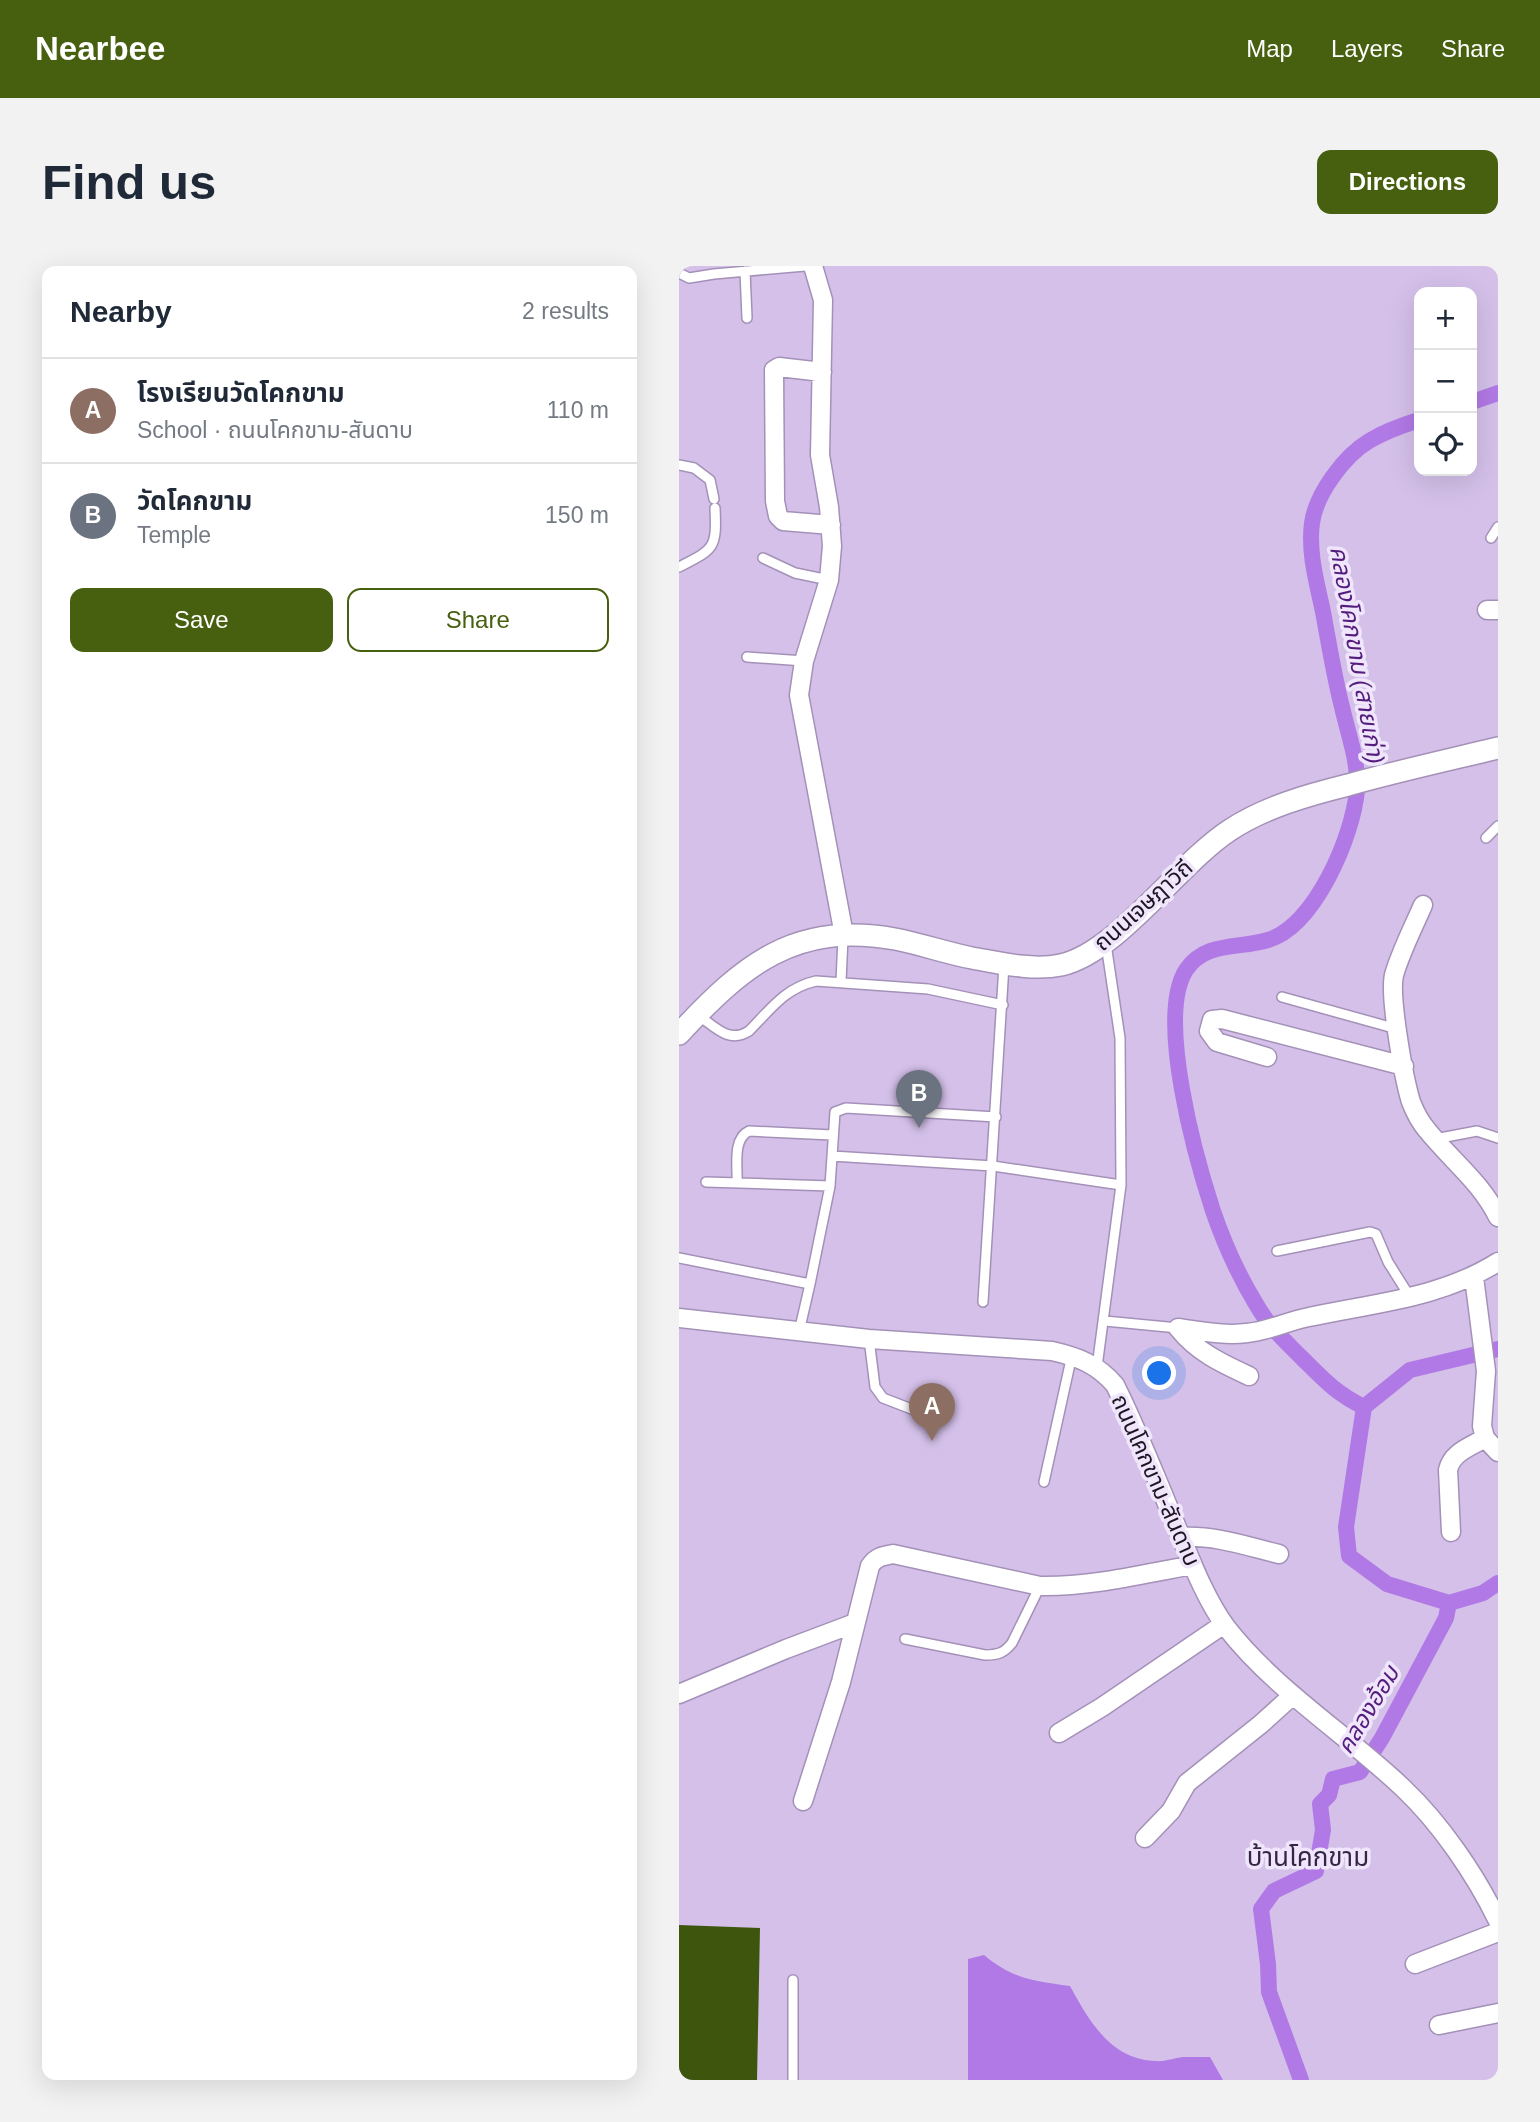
<!DOCTYPE html>
<meta charset="utf-8">
<style>
:root{--surface:#fff;--page:#f2f2f3;--text:#1f2937;--muted:#747a83;--line:#e0e1e3;--accent:#47600f}
body{margin:0;font-family:Helvetica,"Noto Sans Thai",sans-serif;background:var(--page);color:var(--text)}
.controls{position:absolute;right:21px;top:21px;display:grid;overflow:hidden;border-radius:14px;box-shadow:0 7px 28px #0002}
.controls button{width:63px;height:63px;display:grid;place-items:center;padding:0;border:0;border-bottom:2px solid var(--line);background:var(--surface);color:var(--text);font:35px sans-serif}
.you{position:absolute;left:481px;top:1108px;width:24px;height:24px;margin:-18px;border:5px solid #fff;border-radius:50%;background:#1a73e8;box-shadow:0 0 0 10px #1a73e833}
.badge{display:grid;place-items:center;width:46px;height:46px;border-radius:50%;background:var(--accent);color:#fff;font-size:23px;font-weight:700}
.pin{position:absolute;translate:-50% -58px;filter:drop-shadow(0 2px 4px #0008)}
.pin::after{content:'';position:absolute;top:37px;width:24px;height:21px;background:inherit;clip-path:polygon(0 0,100% 0,50% 100%)}
.list{margin:0;padding:0;list-style:none}
h2{display:flex;justify-content:space-between;align-items:center;height:91px;margin:0;padding:0 28px;font-size:30px}
h2 small{font-size:23px;font-weight:400;color:var(--muted)}
.list li{display:grid;grid-template-columns:46px 1fr auto;gap:21px;align-items:center;box-sizing:border-box;height:105px;padding:0 28px;border-top:2px solid var(--line)}
.list b{display:block;font-size:26px;white-space:nowrap}
.list p{margin:0;font-size:23px;white-space:nowrap;color:var(--muted)}
.list em{font-size:23px;font-style:normal;color:var(--muted)}
.actions{display:flex;gap:14px;padding:21px 28px}
.actions a{flex:1;padding:16px 0;border:2px solid var(--accent);border-radius:14px;text-align:center;font-size:24px;color:var(--accent)}
.actions .main{background:var(--accent);color:#fff}
.icon{flex:none;width:38px;height:38px;fill:none;stroke:currentColor;stroke-width:2;stroke-linecap:round;stroke-linejoin:round}
.map{position:relative;flex:none;width:819px;height:1814px;overflow:hidden;border-radius:14px}
header{display:flex;align-items:center;gap:42px;box-sizing:border-box;height:98px;padding:0 35px;background:var(--accent);color:#fff}
header strong{font-size:33px}
nav{display:flex;gap:38px;margin-inline-start:auto;font-size:24px}
.intro{display:flex;align-items:center;justify-content:space-between;box-sizing:border-box;height:168px;padding:0 42px}
h1{margin:0;font-size:49px}
.button{padding:18px 32px;border-radius:14px;background:var(--accent);color:#fff;font-size:24px;font-weight:700}
main{display:flex;gap:42px;padding:0 42px}
aside{flex:1;background:var(--surface);border-radius:14px;box-shadow:0 7px 28px #0002}
.map>svg:first-child{display:block}
</style>
<header>
<strong>Nearbee</strong>
<nav><a>Map</a><a>Layers</a><a>Share</a></nav>
</header>
<div class="intro"><h1>Find us</h1><a class="button">Directions</a></div>
<main>
<aside>
<h2>Nearby<small>2 results</small></h2>
<ul class="list">
<li><span class="badge" style="background:#8d6e63">A</span><div><b>โรงเรียนวัดโคกขาม</b><p>School · ถนนโคกขาม-สันดาบ</p></div><em>110 m</em></li>
<li><span class="badge" style="background:#6b7280">B</span><div><b>วัดโคกขาม</b><p>Temple</p></div><em>150 m</em></li>
</ul>
<div class="actions"><a class="main">Save</a><a>Share</a></div>
</aside>
<div class="map">
<svg width="819" height="1814" viewBox="0 0 819 1814">
<rect width="100%" height="100%" fill="#d4c0e9"/>
<!-- water -->
<path fill="#b179e5" d="M305,1689C334,1713 354,1715 391,1720C410,1755 432,1794 477,1795C485,1796 495,1792 504,1791C513,1791 522,1791 531,1791L544,1814H289V1693Z"/>
<g fill="none" stroke-linecap="round" stroke-linejoin="round">
<!-- canal -->
<path stroke="#b179e5" stroke-width="16" d="M793,136L819,127
M685,1141C658,1128 645,1114 624,1093C606,1075 590,1061 577,1038C560,1010 545,977 534,945C517,893 477,751 507,704C526,675 560,683 589,674C636,660 674,570 678,524C680,496 669,468 663,441C655,410 650,378 644,346C638,317 629,287 633,257C637,228 665,190 690,175C705,166 724,159 740,154
M685,1141L667,1261L670,1290L708,1318L770,1337L804,1327L819,1317
M685,1141L731,1104L819,1083
M622,1814L590,1726L589,1698L582,1643L595,1625L637,1605L644,1564L641,1538L650,1529L654,1513L681,1506L703,1472L767,1352L770,1337"/>
</g>
<!-- building -->
<path fill="#3e550e" d="M0,1659L81,1662L78,1814H0Z"/>
<g fill="none" stroke-linecap="round" stroke-linejoin="round">
<!-- service casing -->
<g stroke="#a491b8" stroke-width="12">
<path id="service" d="M66,5L68,52
M0,7L10,12L35,8L126,0
M0,199L15,202L31,214L35,233
M812,272L819,261
M84,292L116,307L150,314
M0,301C35,283 38,283 36,242
M68,391L125,395
M807,572L819,560
M162,715L164,672
M603,731L718,763
M19,749C36,761 50,778 70,765C92,743 106,722 137,715L249,723L324,739
M756,873L798,865L819,872
M153,890L314,900L442,919
M27,916L151,920
M58,917C59,901 53,873 70,865L153,869
M598,985L691,966L697,968L709,996L731,1031
M0,992L131,1018L151,920L156,846L167,842L317,851
M304,1036L325,699
M426,1055L499,1062
M120,1066L131,1018
M190,1073L196,1121L204,1132L235,1144
M418,1101L442,919L441,772L427,678
M365,1216L393,1089
M226,1373L306,1389C319,1389 325,1387 333,1377L361,1320
M114,1714V1814"/>
</g>
<!-- minor casing -->
<g stroke="#a491b8" stroke-width="21">
<path id="minor" d="M134,0L144,34L141,189L150,241L153,280L150,314L125,395L120,429L165,669
M143,106L100,101L95,104L96,235L99,250L104,255L152,259
M808,344H819
M744,639C734,662 722,685 715,709C710,731 725,813 732,836C736,846 741,856 748,864C772,894 802,916 819,951
M588,791L538,776L530,765L533,754L543,753L725,800
M795,1011L807,1105L803,1160L806,1172L819,1186
M0,1052L190,1073L373,1085C400,1091 419,1099 436,1119C461,1169 480,1220 502,1271C514,1300 528,1335 547,1361C596,1424 666,1467 724,1522C762,1558 796,1608 819,1655
M499,1062C521,1065 546,1070 568,1067C590,1065 609,1055 630,1051C695,1037 762,1032 819,996
M499,1062C518,1086 542,1097 570,1110
M772,1266L769,1204C773,1186 791,1181 806,1172
M502,1271C536,1269 567,1280 600,1288
M0,1428L107,1383L176,1357
M380,1467L423,1441L545,1358
M124,1535L162,1416L191,1300C197,1291 203,1290 214,1288L361,1320C413,1321 463,1308 514,1299
M466,1572L492,1545L508,1517L582,1458L614,1429
M736,1698L819,1666
M760,1759L819,1747"/>
</g>
<!-- tertiary casing -->
<g stroke="#a491b8" stroke-width="24">
<path id="tertiary" d="M0,768C64,699 116,655 216,673C242,678 267,687 293,692C321,697 354,705 382,699C439,686 499,598 551,564C586,541 629,529 669,519C719,505 769,494 819,482"/>
</g>
<!-- service -->
<use href="#service" stroke="#fff" stroke-width="9"/>
<!-- minor -->
<use href="#minor" stroke="#fff" stroke-width="18"/>
<!-- tertiary -->
<use href="#tertiary" stroke="#fff" stroke-width="21"/>
</g>
<g text-anchor="middle" stroke-width="7" stroke-linejoin="round" paint-order="stroke">
<!-- street labels -->
<g font-size="23" fill="#1d1524" stroke="#efe6fb">
<text transform="translate(464 639) rotate(-42)" y="8">ถนนเจษฎาวิถี</text>
<text transform="translate(477 1214) rotate(66)" y="8">ถนนโคกขาม-สันดาบ</text>
</g>
<!-- water labels -->
<g font-size="24" font-style="italic" fill="#541c7d" stroke="#efe6fb">
<text transform="translate(678 389) rotate(80)" y="8">คลองโคกขาม (สายเก่า)</text>
<text transform="translate(689 1444) rotate(-59)" y="8">คลองอ้อม</text>
</g>
<!-- quarter labels -->
<g font-size="26" fill="#362646" stroke="#efe6fb">
<text x="629" y="1600">บ้านโคกขาม</text>
</g>
</g>
</svg>
<div class="controls">
<button>+</button>
<button>−</button>
<button><svg class="icon" aria-label="locate" viewBox="0 0 24 24"><circle cx="12" cy="12" r="6"/><path d="M12 2v4M12 18v4M2 12h4M18 12h4"/></svg></button>
</div>
<div class="you"></div>
<div class="pin badge" style="left:253px;top:1175px;background:#8d6e63">A</div>
<div class="pin badge" style="left:240px;top:862px;background:#6b7280">B</div>
</div>
</main>
